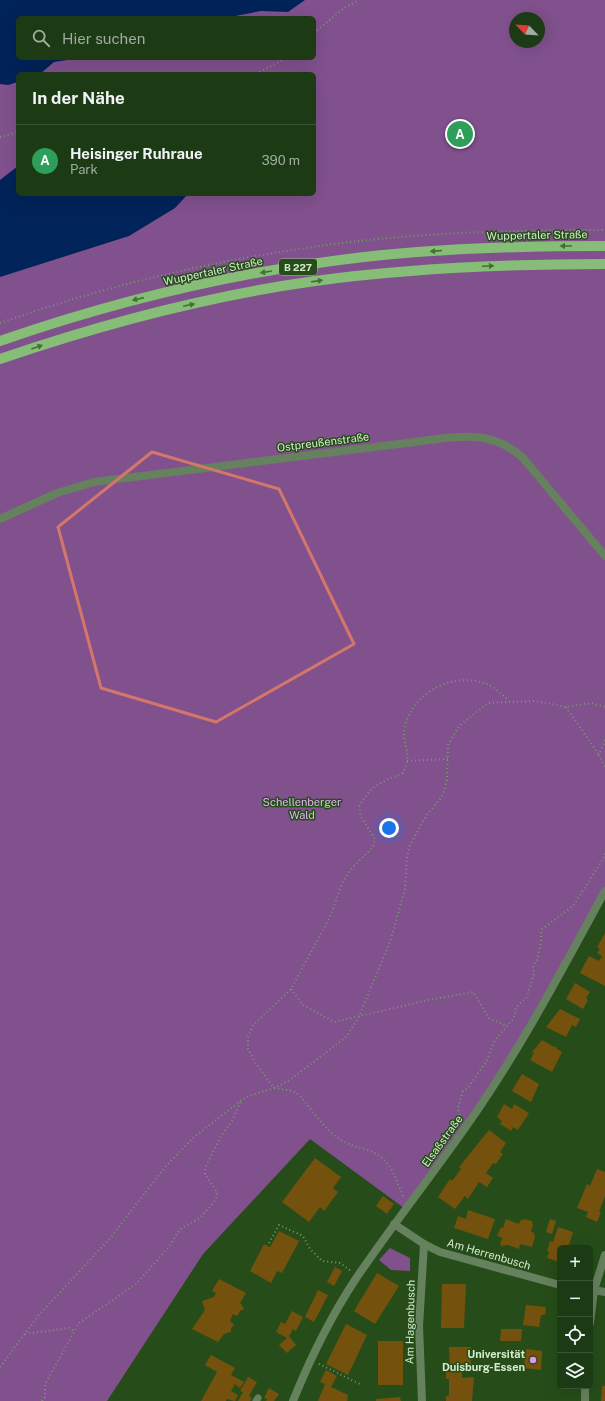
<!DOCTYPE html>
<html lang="de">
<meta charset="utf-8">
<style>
:root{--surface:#1c3a13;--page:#294521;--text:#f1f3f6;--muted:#a0ada0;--line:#3a5433;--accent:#ea580c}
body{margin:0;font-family:"Public Sans",sans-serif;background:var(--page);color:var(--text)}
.controls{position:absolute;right:12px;bottom:12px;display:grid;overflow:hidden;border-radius:6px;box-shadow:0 4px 16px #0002}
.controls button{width:36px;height:36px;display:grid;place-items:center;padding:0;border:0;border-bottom:1px solid var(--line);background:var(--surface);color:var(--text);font:20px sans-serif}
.compass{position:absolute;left:509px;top:12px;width:36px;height:36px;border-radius:50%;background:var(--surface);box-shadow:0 4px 16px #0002;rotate:295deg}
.you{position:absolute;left:389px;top:828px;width:14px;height:14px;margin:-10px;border:3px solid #fff;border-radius:50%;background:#1a73e8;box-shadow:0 0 0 6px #1a73e833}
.badge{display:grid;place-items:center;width:26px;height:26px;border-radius:50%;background:var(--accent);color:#fff;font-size:13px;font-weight:700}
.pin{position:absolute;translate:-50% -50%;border:2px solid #fff;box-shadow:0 1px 4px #0006}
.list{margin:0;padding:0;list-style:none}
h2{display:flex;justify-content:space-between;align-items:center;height:52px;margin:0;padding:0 16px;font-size:17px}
h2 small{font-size:13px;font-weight:400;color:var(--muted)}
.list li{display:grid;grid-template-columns:26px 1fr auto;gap:12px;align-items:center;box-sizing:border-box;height:72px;padding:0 16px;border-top:1px solid var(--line)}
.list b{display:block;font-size:15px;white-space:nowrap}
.list p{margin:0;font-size:13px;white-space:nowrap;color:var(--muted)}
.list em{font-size:13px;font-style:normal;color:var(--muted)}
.icon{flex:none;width:22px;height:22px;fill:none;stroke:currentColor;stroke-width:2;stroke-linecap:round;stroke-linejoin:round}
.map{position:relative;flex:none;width:605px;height:1401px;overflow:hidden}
.search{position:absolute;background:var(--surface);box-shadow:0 4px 16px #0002;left:16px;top:16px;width:300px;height:44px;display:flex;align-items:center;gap:10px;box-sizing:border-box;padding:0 14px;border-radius:6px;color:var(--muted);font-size:15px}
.panel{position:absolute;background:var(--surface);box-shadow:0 4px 16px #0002;left:16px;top:72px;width:300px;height:124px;border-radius:6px}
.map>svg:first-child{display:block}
</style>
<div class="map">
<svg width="605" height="1401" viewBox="0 0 605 1401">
<rect width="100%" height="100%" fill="#264d19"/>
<!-- green -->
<path fill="#81518e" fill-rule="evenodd" d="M0,0H605V887L508,1058L470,1118L404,1208L310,1139L203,1254L107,1401H0ZM18,18H314V58H18ZM515,18H539V42H515ZM18,74H314V194H18Z
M390,1248L410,1258V1271L391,1270L379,1260Z"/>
<!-- water -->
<path fill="#00235a" d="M0,0H305L288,12L261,11L225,18H18V58H81L54,62L40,74H18V82L8,85L0,84Z
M18,166V194H188L175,208L129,236L0,277V180Z"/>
<!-- building -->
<path fill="#74520d" d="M605,933V986L580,973L589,956L599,961L602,956L597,953L600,949L597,947Z
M575,983L590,992L586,998L588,1000L583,1009L566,999Z
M560,1009L580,1019L576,1027L572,1025L566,1037L546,1027Z
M542,1040L554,1047L556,1046L557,1049L562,1052L552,1072L530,1060L534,1053L532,1052Z
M522,1074L539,1084L531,1102L512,1091Z
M504,1104L512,1109L514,1104L529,1113L518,1130L513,1127L511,1131L500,1124L502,1121L497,1117Z
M489,1130L506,1143L500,1152L503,1154L496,1164L493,1163L486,1173L493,1178L487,1187L479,1182L468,1199L465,1196L455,1209L438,1197L450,1179L452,1181L461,1169L459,1167Z
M315,1158L341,1177L333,1188L338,1192L324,1211L320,1207L309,1222L282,1202Z
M597,1169L605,1172V1196L599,1212H601L597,1222L586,1217L588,1212L577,1208L587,1184L590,1186Z
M383,1196L394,1204L387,1214L376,1206Z
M468,1210L495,1219L488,1239L454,1228L458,1216L466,1219Z
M506,1219L519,1224L520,1221L524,1219L532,1221L533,1225L531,1232L534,1233L535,1237L532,1247L520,1244L519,1249L508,1245L501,1246L500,1243L503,1238L497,1236L501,1227L503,1228Z
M550,1219L556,1221L552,1234L546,1232Z
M558,1227L573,1232L568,1248H560V1262L547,1258L549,1252L547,1251L550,1241L553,1242Z
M279,1231L299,1241L282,1273L277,1271L271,1283L250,1271L264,1244L270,1247Z
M335,1267L342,1271L334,1286L327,1282Z
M377,1273L399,1286L375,1324L354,1311Z
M219,1279L246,1293L240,1303L242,1305L244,1310H241L237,1316L233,1314L230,1321L234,1324L231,1329V1332L224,1334L218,1342L192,1329L205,1310L202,1301L214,1297L216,1293L212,1291Z
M442,1284H466L464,1328H441Z
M318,1290L328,1295L314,1322L305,1317Z
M526,1305L546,1307L545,1315H541L539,1327L523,1325Z
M292,1311L303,1317L296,1331L293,1329L289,1336L296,1345L287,1353L279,1345L287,1338L276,1332L281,1322L285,1324Z
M346,1324L367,1335L348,1375L326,1364Z
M501,1329H522L521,1341H500Z
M378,1341H403V1385H378Z
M449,1347H471V1367H462V1378L474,1377L472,1401H446V1396H449V1379H446V1372H450Z
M526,1349L542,1351L541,1370L524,1368Z
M211,1355L235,1368L231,1375L244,1382L240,1388L235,1384L231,1391L238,1395L235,1401L226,1399V1401H201L217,1372L205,1365Z
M326,1370L337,1376L331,1387L348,1395L347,1401H318L325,1384L320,1382Z
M248,1377L257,1382L249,1396L252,1398L250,1401H238L243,1392L240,1391Z
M602,1386H605V1401H601Z
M269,1388L279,1394L274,1401H266L267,1399L264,1398Z
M400,1397L401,1401H376V1399Z"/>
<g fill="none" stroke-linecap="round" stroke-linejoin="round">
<!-- path -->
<path stroke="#78986f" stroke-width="2" stroke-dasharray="1 3" stroke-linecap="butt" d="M314,33L344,8L359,0
M256,74L286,58
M0,137L18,132
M0,323C99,288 202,263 306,248C404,233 505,230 605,230
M566,707L599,755
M605,740L599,755L605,767
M407,761L448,759
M291,989L303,1005L334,1022L424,1001L473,992L489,1018L507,1026
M460,1119L458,1108L463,1091L467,1089L486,1062L495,1040L514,1018L516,1007L527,997L534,974L533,966L537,960L541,942V930L573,906L605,856V852
M403,1196C393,1172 391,1158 365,1149C356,1147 347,1144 339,1139C324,1128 312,1110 300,1096L293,1091L274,1088L255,1062L248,1049V1037L253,1025L291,989L330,917L343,881L352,868L373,847L375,839L361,817L359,807C372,784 380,783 403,773C404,769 407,765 407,761C409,746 400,740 406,722C416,691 453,673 484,683C494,686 501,694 509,701
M269,1243L279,1225L303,1236L310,1249L322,1261L340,1263L351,1271
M25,1334L69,1328L74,1331
M319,1364L362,1385
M0,1367L38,1316L112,1236L165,1167L194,1137L246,1097L274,1088L290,1080L346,1037L359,1017L391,939L405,889L407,857L410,845L426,816L443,795L447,780L448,745L459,726L488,703L536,701L566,707L591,703L605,707
M42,1401L45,1397V1384L79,1323L136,1284L168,1248L180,1229L200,1218L214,1202L217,1196V1192L205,1174V1168L221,1136L232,1121L241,1101"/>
<!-- lane -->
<path stroke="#66815e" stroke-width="7" d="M256,1401L258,1398"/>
<!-- street -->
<path stroke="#66815e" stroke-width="8" d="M0,519L57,493L94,482L415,442C455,437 491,428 523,458L605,556
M394,1224L424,1244L440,1252L560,1285
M594,1290L605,1292
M590,1323L594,1290L605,1255
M293,1401C310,1359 330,1318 355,1280C392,1225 434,1173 472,1118C522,1046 563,968 605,891
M422,1401L419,1326L424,1244
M585,1401V1386"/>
<!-- primary -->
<path stroke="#87be77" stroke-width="10" d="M0,341C118,300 240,271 364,257C444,248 525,246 605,246
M0,359C102,324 208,296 315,281C411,268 508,264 605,264"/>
</g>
<!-- one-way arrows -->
<defs><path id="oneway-solid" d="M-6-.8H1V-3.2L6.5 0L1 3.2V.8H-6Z"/></defs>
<g fill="#436f35">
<use href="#oneway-solid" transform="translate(566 246) rotate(-180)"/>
<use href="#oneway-solid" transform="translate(436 251) rotate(175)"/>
<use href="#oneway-solid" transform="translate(488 266) rotate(-3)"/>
<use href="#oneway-solid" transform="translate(266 272) rotate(171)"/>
<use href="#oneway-solid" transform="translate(317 281) rotate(-8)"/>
<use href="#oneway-solid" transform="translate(138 299) rotate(167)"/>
<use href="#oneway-solid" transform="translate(189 305) rotate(-12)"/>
<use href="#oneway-solid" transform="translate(37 347) rotate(-19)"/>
</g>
<!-- marked area -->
<path fill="none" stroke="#d5766a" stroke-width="3" stroke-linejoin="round" d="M152,452L279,489L354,644L216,722L101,688L58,527Z"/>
<!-- markers -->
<circle fill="#de98f2" stroke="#264d19" stroke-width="1.5" cx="533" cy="1360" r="4"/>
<g text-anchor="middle" stroke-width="3" stroke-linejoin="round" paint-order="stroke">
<!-- shield labels -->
<rect fill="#264d19" stroke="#a0bc98" stroke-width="1" x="279" y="259" width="38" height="16" rx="3"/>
<g font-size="10" font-weight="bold" fill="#d4ebce">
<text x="298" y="271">B 227</text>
</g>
<!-- street labels -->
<g font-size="11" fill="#d4ebce" stroke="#264d19">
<text transform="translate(537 235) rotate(-1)" y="4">Wuppertaler Straße</text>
<text transform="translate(213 271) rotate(-12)" y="4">Wuppertaler Straße</text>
<text transform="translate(323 442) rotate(-7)" y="4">Ostpreußenstraße</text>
<text transform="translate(442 1141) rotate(-54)" y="4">Elsaßstraße</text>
<text transform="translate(489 1254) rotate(16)" y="4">Am Herrenbusch</text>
<text transform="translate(410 1322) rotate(-89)" y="4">Am Hagenbusch</text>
</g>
<!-- park labels -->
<g font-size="11" fill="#e5b5f2" stroke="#264d19">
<text x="302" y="806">Schellenberger<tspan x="302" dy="13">Wald</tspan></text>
</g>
<!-- poi labels -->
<g font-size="11" font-weight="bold" fill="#d4ebce" stroke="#264d19" text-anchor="end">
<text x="525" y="1358">Universität<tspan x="525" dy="13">Duisburg-Essen</tspan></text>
</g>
</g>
</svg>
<div class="controls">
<button>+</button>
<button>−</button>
<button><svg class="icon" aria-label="locate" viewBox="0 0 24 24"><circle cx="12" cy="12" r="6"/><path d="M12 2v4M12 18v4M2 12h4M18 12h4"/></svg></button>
<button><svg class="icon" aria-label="layers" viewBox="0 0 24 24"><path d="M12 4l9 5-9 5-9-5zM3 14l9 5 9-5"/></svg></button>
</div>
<svg class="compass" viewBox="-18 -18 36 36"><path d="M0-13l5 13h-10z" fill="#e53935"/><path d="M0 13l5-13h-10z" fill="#a0ada0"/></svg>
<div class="you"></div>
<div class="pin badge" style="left:460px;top:134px;background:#2e9e5b">A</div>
<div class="search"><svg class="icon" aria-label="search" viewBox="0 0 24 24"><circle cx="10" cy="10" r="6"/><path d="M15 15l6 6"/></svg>Hier suchen</div>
<section class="panel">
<h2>In der Nähe<small></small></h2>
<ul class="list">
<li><span class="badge" style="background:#2e9e5b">A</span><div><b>Heisinger Ruhraue</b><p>Park</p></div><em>390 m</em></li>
</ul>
</section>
</div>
